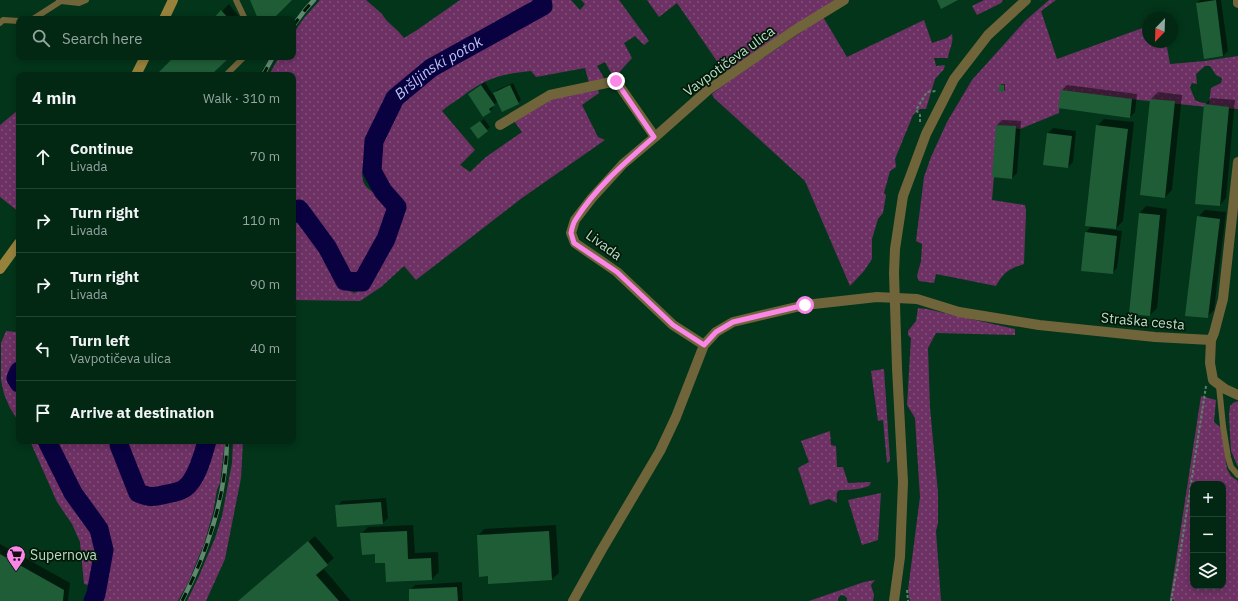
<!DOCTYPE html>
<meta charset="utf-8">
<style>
:root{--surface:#022814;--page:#0c301d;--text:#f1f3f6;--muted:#96a6a0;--line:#234434}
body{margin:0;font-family:"IBM Plex Sans",sans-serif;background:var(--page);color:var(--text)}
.controls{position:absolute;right:12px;bottom:12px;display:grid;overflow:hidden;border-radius:8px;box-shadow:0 2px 6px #0003}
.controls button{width:36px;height:36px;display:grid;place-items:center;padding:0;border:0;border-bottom:1px solid var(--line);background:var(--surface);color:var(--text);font:20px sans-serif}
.compass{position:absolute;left:1142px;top:12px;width:36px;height:36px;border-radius:50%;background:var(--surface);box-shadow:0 2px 6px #0003;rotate:203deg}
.stop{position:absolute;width:12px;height:12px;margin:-9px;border:3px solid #fa87e7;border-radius:50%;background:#fff}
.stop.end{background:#fa87e7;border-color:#fff;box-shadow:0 1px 4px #0008}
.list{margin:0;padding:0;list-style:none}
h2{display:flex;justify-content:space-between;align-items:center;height:52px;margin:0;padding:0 16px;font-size:17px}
h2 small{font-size:13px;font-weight:400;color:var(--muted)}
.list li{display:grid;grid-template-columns:26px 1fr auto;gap:12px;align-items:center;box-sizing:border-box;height:64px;padding:0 16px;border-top:1px solid var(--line)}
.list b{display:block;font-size:15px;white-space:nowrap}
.list p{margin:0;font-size:13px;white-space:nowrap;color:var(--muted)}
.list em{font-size:13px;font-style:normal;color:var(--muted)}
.icon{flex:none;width:22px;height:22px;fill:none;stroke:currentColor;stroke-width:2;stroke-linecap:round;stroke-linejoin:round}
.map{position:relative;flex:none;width:1238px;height:601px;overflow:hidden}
.search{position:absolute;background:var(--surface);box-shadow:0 2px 6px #0003;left:16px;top:16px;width:280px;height:44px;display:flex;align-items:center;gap:10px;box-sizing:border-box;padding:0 14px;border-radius:8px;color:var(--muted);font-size:15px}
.panel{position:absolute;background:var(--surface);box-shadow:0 2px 6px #0003;left:16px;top:72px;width:280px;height:372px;border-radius:8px}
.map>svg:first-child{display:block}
</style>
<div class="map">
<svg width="1238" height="601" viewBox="0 0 1238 601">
<defs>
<pattern id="grass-dots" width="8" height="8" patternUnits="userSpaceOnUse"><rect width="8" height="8" fill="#6d3164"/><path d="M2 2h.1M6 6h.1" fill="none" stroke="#804e79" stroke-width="1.8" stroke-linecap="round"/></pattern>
</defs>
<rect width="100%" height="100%" fill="#03351a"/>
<!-- grass -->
<path fill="url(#grass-dots)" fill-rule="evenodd" d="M320,0H366L381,13L387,21L398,31L404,38L417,30L460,0H571L580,10L585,4L581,0H619L649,41L644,45L635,36L624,43L632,58L615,77L611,73L605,62L597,66L604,78L600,82L589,83L585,68L536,77L531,71C500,74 484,79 460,98C454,102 447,106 442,111L475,150L460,165L470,172L486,157L522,132L514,121L552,99L598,89L599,93L582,105L598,137L605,140L522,198L416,280L404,266L381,287L360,301L293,300V75H269L279,57H293V34L304,18ZM434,56L438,61L425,77L413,87L400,102L392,117L376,154L373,178L383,190L397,204L399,219L396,230L374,269L368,281L362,290L354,293L347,290L340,284L321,244L327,242L347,276L353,279H357L388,225C390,211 385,201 374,193C371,191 367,188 365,185C359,175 364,162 367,152C371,137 377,120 385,106C396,86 415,68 434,56Z
M647,0H837L727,72L723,70L677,3L659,17Z
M984,0H1003L1001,3L977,15L972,6Z
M1049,0H1056L1041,11L1057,59L1148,26V42H1166L1170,64L1205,61L1238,56V109L1208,107L1061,92L1059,113L1020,129L998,126L992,200L1025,205L1026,211L1024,264C1008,269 1004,272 996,286L936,274L934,283L919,281L917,276L921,261L922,244L916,241L924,177L931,157L947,122L972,80L1025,21ZM1205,66H1210L1216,75L1222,78L1221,83L1211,88L1209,104L1199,102L1195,100L1190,87L1192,83L1197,84L1196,74Z
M823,17L847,57L924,20L932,43L947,38L952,34C954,43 949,49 948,58H934L936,66L945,65L944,69L935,79L926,109H920L913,115L895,159L896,167L890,171L884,193L886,195L883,213L878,219L872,239V259L864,271L850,286L805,181L714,98L712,94L722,86Z
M17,111L19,112V212L0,197V125Z
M918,308L927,309L1015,329V335L936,333L928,348L930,408L938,493V523L936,531L941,601H910L908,590L920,497L915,418L907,405L911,338L908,335V331L916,321Z
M6,331L16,332L19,331V361L13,374L16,389L19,395V422L10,408L4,394L1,380V343Z
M884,369L890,461L887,463L883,420L878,421L871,371Z
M1201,396L1216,400L1214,422L1221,428L1227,469L1231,476L1238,481V601H1174V600L1170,599ZM1193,484H1223V586H1193Z
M1238,401V467L1231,451L1229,415L1230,406L1233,403Z
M830,431L831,445L836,446L837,467H843L848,483L871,482L869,486C860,489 852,490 842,490C840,490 838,490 837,493C836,496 837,500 837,503L829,499L810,505L798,468L809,462L801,441Z
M30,441H42C52,459 58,479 70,496C78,507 91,519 96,531C102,546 96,571 94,586L84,584L80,542L72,524L57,502Z
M51,441H112L114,449L132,497L141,504C154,502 169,501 181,497C199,490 209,458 213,441H225L220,483L217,490L213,513L204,544L188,583L178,601H98C106,580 111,543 99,523C96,517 92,511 88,505C83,499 78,494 74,488C66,473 60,456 51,441Z
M125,441H205C200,453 196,467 188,478C182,485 173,488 164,489C159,489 152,491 148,490C137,487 127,452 125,441Z
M233,441H243L241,478L225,559L206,601H187L199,576L215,538L222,516L232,463Z
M881,493L878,540L862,545L848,500Z
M875,580L871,585L874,595L873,601H847V598L845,596L841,595L838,598V601H809L864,582Z"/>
<!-- shadow -->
<path fill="#0007" d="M1200,0H1221L1228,51L1223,56L1197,3Z
M229,4L241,19H214Z
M485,82L493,95L497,90L513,83L521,100L518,103L498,101L492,106L493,108L490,111L469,94Z
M1002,84H1005V90L1004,91L1000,85Z
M1067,85L1137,94L1135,112L1130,117L1062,90Z
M1158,92L1182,95L1172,190L1165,197L1151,99Z
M1211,98L1235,100L1226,198L1220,205L1205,105Z
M484,119L490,127L487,130L475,125Z
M1104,119L1134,122L1123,221L1116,228L1097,126Z
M1002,120L1021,121L1017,173L1012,178L993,176L997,125Z
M1053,128L1076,131L1073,162L1068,167L1048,133Z
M1146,206L1167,209L1157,308L1150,315L1140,213Z
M1205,210L1226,212L1214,310L1207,317L1198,217Z
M1091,227L1122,231L1117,268L1112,273L1086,232Z
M386,498L388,518L383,523L337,506L342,501Z
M413,525L415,553L438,552L439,572L432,579L386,562L361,534L368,527Z
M556,525L559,573L552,579L489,583V575L478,536L484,529Z
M315,536L334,558L323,568L351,601H239Z
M0,544L70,583L68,601H0Z
M462,582L463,601H410V590L415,585Z"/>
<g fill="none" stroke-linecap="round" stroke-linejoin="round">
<!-- river -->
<g stroke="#090140" stroke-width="19">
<path id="s1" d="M293,214L299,209L327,247L345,281L362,282L386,239L397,207L383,191L372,171L374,141L395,98L431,68L543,6L542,0"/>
<path d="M19,371L16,378L19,383"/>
<path d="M47,441L73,493L99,529L104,550L96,594L93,601"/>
<path d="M119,441V445L138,493C152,498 153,497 167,494C173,493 181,491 185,488C197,479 203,455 207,441"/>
</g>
</g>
<!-- building -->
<path fill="#1f5d37" d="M250,0H292L273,19H258Z
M937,0H958L941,9Z
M1216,0L1223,56L1204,59L1196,3Z
M221,10L229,19H213Z
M174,57H230L211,75H156Z
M481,85L495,105L489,109L491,112L483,117L468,94Z
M510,85L519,104L502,112L493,93Z
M999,85H1004V92H999Z
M1061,90L1132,99L1130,118L1058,108Z
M1150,99L1175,101L1165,198L1140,195Z
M1204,104L1229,107L1220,206L1195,204Z
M480,121L488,131L478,139L470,128Z
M996,125L1016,126L1012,179L992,177Z
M1096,125L1128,129L1116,229L1085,226Z
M1047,133L1072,136L1068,168L1043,165Z
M1139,213L1160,215L1150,316L1129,314Z
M1197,216L1220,219L1208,318L1185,316Z
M1085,232L1117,236L1113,274L1081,271Z
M381,502L383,524L337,527L335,505Z
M407,531L408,559L431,558L432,580L386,582L385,563H375V554L362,555L360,533Z
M549,531L552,580L488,584V576L479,577L477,535Z
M308,541L328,565L316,575L339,601H238Z
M0,554L64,590L63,601H0Z
M457,587L458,601H409V589Z"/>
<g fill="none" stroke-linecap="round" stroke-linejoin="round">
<!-- path -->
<path stroke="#5a836a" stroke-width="2" stroke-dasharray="3 2" stroke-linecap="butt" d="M920,122V115L916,110L927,92L936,91
M907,590L908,601
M1171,601L1182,542L1206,386"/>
<!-- service -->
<path stroke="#70643a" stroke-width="6" d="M59,0L61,1L79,3L86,0
M236,0L245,19
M33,19L61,1
M0,23L3,20L19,21
M226,75L244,57
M1219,386L1223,426L1228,457L1231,467L1238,475"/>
<!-- minor -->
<path stroke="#70643a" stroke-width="10" d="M1238,0V3
M500,125L550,95L616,81L655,137L708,90L795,30L844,0
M655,137L623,164L592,198L575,220L571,233L575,243L617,272L673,325L704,345
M1211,340L1210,363L1213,380L1225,389L1238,395
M573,601L601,551L660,451L676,417L704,345L716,332L733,322L805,305L877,297L917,299L959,312L1039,325L1155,337L1211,340L1214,333L1223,299L1238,162"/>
<!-- tertiary -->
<path stroke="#70643a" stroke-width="10" d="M894,601L900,557L903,482L897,368L894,273L895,249L903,196L926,134L954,79L988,35L1026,0"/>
<!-- secondary -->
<path stroke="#97823c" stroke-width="10" d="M164,19L173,0
M136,75L145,57
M0,269L19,243"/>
<!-- rail casing -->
<g stroke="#60886f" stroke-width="4.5">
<path id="rail" d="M293,26L305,10L314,0
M263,75L273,57
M182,601C207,553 226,496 227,441"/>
</g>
<!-- rail -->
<use href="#rail" stroke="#02190a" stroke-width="3" stroke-dasharray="9" stroke-linecap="butt"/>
</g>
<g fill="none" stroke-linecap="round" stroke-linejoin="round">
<!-- route -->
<path stroke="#fa87e7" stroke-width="5" d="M616,81L654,137C627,161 596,187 576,219C573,223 572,228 571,233L574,243L617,272L673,325L704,345L716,332L733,322L805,305"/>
</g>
<!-- icons -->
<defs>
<g id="supermarket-pin" transform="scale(1)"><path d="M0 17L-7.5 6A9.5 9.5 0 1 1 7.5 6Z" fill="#fa87e7" stroke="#02190a"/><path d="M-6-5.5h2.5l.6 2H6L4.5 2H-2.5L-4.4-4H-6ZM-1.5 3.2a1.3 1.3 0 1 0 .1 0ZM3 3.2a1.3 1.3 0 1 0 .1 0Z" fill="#111"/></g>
</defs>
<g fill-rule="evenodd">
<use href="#supermarket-pin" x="16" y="555"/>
</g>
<g text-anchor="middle" stroke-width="3.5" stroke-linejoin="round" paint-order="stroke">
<!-- street labels -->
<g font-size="14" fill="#bddcc5" stroke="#02190a">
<text transform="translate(729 61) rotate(-36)" y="5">Vavpotičeva ulica</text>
<text transform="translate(604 245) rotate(36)" y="5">Livada</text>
<text transform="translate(1143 321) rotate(5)" y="5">Straška cesta</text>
</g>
<!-- poi labels -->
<g font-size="14" fill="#bddcc5" stroke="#02190a" text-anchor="start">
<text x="30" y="560">Supernova</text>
</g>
<!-- water labels -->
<g font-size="15" font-style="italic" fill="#b9c5f4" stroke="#02190a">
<text dy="5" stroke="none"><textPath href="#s1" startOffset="369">Bršljinski potok</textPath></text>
</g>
</g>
</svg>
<div class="controls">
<button>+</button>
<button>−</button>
<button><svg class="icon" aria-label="layers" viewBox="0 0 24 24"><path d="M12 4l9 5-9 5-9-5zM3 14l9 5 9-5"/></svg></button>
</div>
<svg class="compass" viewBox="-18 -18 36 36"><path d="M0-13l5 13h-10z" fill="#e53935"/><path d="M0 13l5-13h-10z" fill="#96a6a0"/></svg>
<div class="stop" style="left:805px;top:305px"></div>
<div class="stop end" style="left:616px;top:81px"></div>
<div class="search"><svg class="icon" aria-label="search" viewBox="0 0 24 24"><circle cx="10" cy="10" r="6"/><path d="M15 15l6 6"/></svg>Search here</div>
<section class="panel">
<h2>4 min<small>Walk · 310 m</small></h2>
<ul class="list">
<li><svg class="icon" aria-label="ahead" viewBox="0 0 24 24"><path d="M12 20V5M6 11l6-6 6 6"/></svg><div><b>Continue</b><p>Livada</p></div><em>70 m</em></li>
<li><svg class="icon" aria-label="right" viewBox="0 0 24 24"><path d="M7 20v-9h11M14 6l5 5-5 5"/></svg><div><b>Turn right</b><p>Livada</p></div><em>110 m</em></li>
<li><svg class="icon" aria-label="right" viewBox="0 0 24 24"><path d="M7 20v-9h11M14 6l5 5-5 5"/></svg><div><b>Turn right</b><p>Livada</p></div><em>90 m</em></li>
<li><svg class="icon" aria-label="left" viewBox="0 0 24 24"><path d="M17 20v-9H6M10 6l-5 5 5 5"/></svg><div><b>Turn left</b><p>Vavpotičeva ulica</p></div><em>40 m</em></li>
<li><svg class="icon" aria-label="arrive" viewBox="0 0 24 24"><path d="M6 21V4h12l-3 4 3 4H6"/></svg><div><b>Arrive at destination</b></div></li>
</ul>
</section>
</div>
